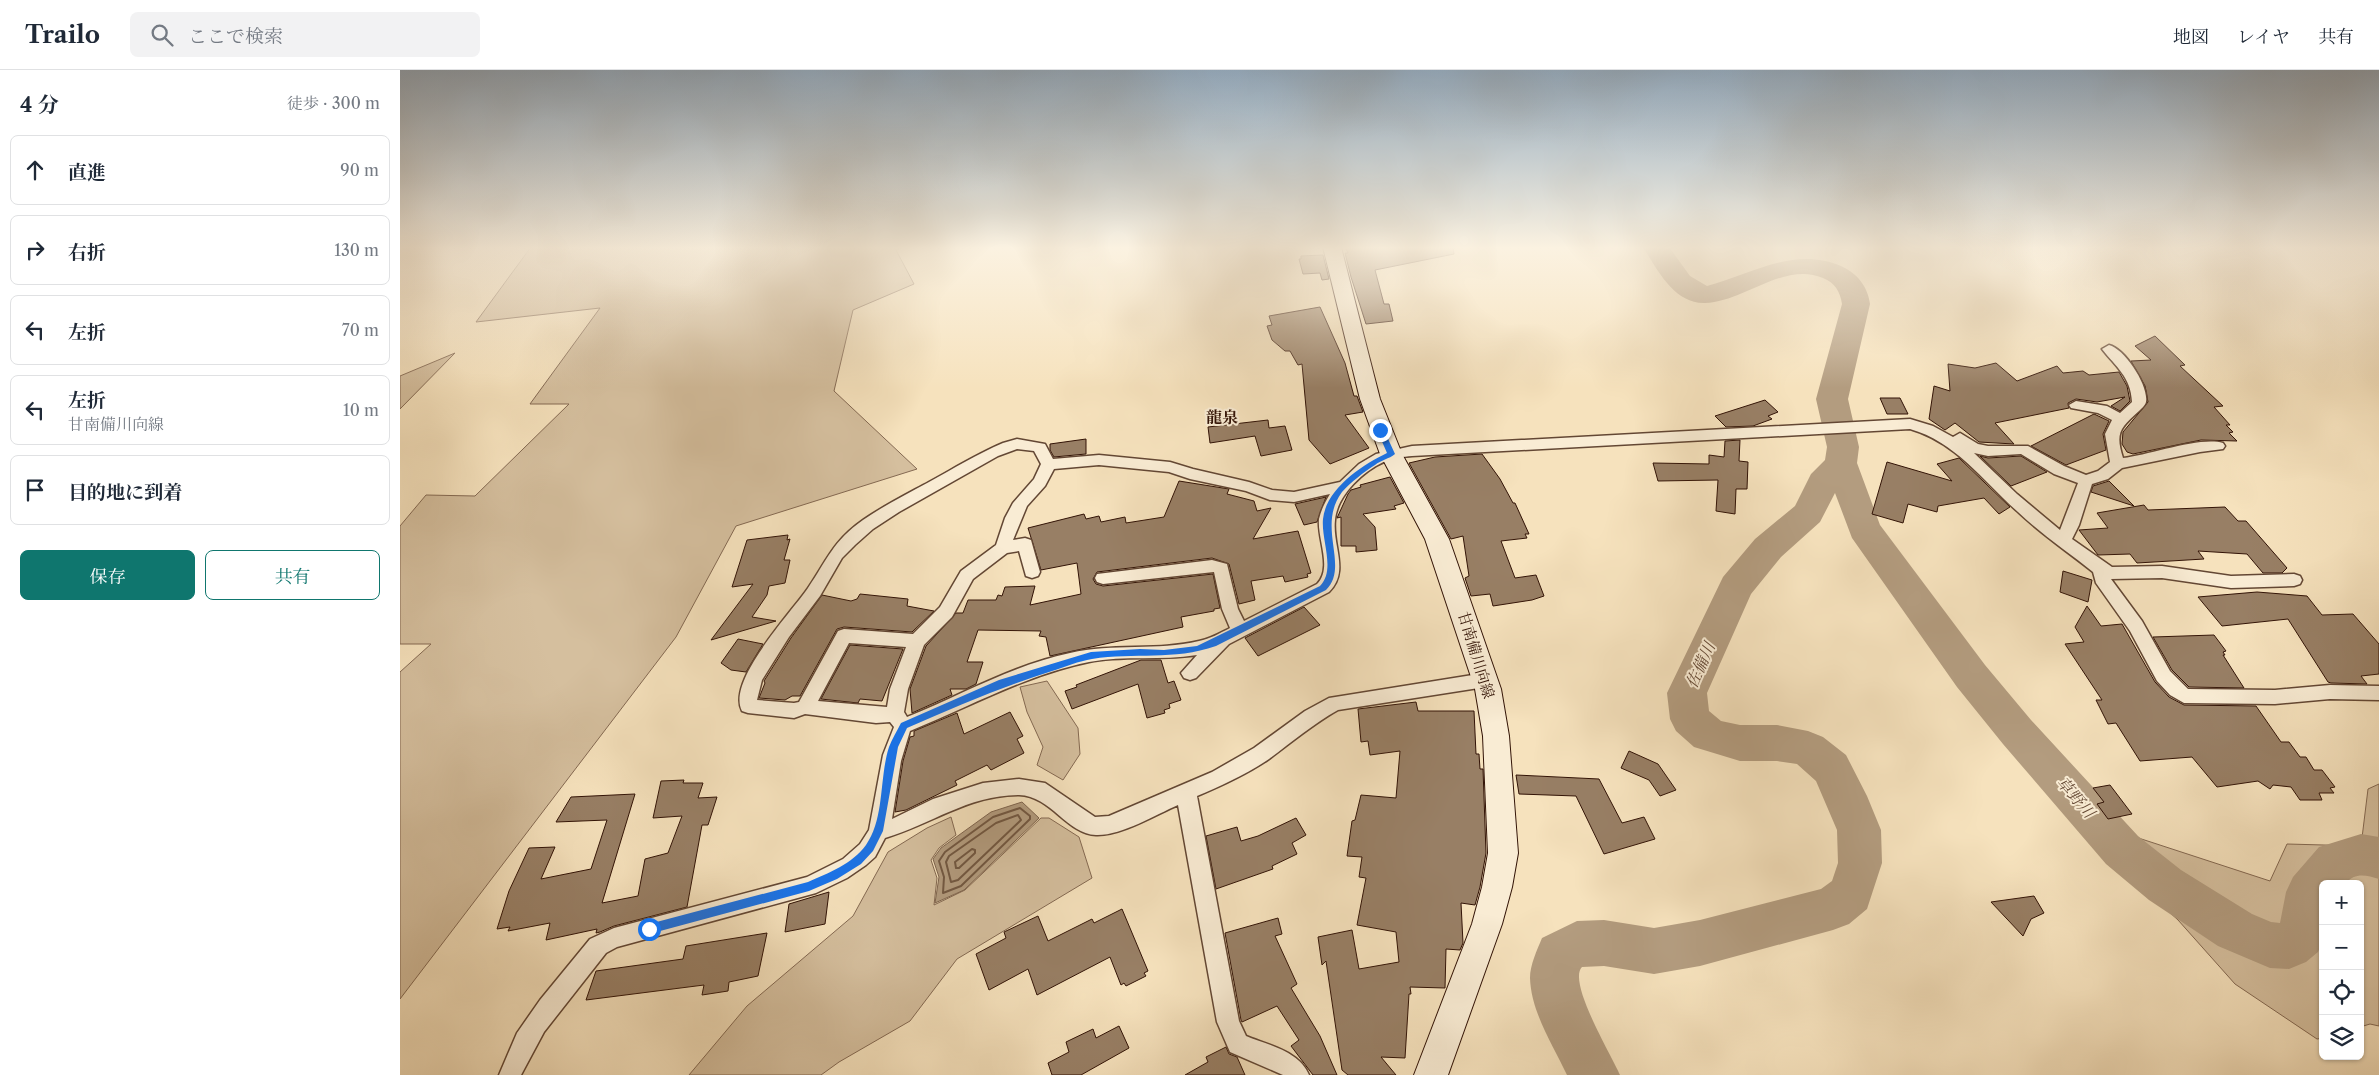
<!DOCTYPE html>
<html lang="ja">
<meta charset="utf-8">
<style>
:root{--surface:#fff;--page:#f2f2f3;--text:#1f2937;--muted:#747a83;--line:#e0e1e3;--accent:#0f766e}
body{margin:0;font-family:"Libre Caslon Text","Noto Serif JP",serif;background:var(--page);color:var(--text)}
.controls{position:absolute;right:15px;bottom:15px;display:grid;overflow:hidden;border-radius:8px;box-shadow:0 1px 4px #0004}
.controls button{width:45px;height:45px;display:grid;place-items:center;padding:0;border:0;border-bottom:1px solid var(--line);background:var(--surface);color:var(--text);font:25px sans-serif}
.stop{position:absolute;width:15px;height:15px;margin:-11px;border:4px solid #1a73e8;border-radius:50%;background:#fff}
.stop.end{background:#1a73e8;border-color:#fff;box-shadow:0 1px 5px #0008}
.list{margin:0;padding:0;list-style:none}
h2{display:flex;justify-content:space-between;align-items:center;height:65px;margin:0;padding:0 20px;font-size:21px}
h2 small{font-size:16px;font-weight:400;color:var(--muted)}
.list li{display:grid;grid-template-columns:32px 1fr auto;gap:15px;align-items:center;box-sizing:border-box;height:70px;margin:0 10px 10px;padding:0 10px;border:1px solid var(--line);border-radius:8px}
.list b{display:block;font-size:19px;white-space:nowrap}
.list p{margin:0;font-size:16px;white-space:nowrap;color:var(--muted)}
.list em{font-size:16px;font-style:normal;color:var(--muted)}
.actions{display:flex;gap:10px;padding:15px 20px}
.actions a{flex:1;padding:11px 0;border:1px solid var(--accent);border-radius:8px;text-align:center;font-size:18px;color:var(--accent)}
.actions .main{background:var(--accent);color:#fff}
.icon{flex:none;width:28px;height:28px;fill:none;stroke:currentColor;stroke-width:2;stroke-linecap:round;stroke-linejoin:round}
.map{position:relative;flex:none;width:1979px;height:1005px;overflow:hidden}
header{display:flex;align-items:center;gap:30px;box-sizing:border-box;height:70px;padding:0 25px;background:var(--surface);border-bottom:1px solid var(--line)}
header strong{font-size:24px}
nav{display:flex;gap:28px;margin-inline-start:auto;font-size:18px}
.search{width:350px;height:45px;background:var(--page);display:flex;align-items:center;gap:12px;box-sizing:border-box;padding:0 18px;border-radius:8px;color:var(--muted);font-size:19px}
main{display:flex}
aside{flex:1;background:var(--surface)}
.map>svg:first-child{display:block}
</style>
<header>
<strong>Trailo</strong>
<div class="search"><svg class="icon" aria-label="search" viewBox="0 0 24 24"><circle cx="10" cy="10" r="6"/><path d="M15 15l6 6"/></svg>ここで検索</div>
<nav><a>地図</a><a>レイヤ</a><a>共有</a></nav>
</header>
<main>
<aside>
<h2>4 分<small>徒歩 · 300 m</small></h2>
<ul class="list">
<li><svg class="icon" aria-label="ahead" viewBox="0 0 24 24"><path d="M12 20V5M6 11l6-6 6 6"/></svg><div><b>直進</b></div><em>90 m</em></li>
<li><svg class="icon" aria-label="right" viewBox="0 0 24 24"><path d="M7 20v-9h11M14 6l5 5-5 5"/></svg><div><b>右折</b></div><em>130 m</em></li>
<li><svg class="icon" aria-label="left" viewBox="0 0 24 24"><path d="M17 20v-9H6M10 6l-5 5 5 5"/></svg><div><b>左折</b></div><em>70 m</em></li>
<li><svg class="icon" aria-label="left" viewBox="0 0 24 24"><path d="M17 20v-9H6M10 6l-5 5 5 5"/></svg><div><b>左折</b><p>甘南備川向線</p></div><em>10 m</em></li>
<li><svg class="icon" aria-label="arrive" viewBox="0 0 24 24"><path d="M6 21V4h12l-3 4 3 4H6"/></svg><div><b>目的地に到着</b></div></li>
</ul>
<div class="actions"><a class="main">保存</a><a>共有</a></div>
</aside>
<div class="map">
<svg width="1979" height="1005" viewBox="0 0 1979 1005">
<rect width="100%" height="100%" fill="#f6e2bd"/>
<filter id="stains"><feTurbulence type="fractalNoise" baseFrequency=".004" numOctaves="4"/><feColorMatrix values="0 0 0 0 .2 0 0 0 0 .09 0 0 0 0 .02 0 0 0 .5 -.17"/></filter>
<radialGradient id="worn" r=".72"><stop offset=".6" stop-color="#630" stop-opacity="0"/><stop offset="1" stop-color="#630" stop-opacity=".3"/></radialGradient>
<!-- green -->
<path fill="#d5bf9e" stroke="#846952" d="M131,177H503L496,180L514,214L453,240L434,321L517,399L336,456L276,567L0,929V602L31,574H0V456L26,425L75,426L169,334H130L200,238L76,252Z
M55,283L0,339V306Z
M647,611L678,658L680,684L663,710L637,695L643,677L627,642L620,617Z
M1979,714V956L1970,954L1960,957V814H1923V968L1917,969L1835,914L1778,850L1687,767L1693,739L1717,761L1870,811L1887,774L1961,776L1968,719Z
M551,747L556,765L539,778L531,790L537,808L534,835L565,820L641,748H649L679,767L692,808L557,889L510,951L439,992L421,1005H289L347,936L453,846L488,782L527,758Z"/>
<!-- water -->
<path fill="#b39c7f" stroke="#7f654f" d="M622,732L639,748L564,820L535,833L539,807L533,789L541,778L591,742Z"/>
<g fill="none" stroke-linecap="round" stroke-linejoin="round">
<!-- shore -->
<path stroke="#725842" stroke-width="2" d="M620,738L630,746V749L561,816L543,823L544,807L539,791L545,782L593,747Z
M618,745L621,750L558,810L551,812L546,792L549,786L596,753Z
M572,779L575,780V783L559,798H556L555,792Z"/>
<!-- river -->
<path fill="#b39c7f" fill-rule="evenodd" d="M1243,177H1269L1290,206L1307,216C1352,204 1394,176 1441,196C1457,203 1468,217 1470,234L1448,329L1459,377L1457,393L1480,455L1585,595L1631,650L1738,766L1781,800L1852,844L1871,852L1880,853L1886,822L1893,807L1919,777L1961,764L1979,767V809C1966,805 1955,802 1945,814H1923V870L1918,882L1906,892L1889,899L1870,898L1818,876L1749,830L1706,794L1603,674L1557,617L1452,468L1435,423L1420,452L1381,487L1351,524L1307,623L1309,641L1321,651L1340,655H1377L1408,661L1423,667L1446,685L1467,726L1481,760L1482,793L1467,839L1449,854L1433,860L1300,896L1254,904L1204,896L1182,897C1167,912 1212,986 1220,1005H1167C1153,975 1131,942 1130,908C1130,895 1137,880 1142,868L1177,851L1204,850L1254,858L1300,850L1421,819L1432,811L1438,793L1437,760L1416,711L1397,694L1377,691H1340L1294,677L1276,661L1270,649L1267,623L1323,507L1355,469L1395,436L1411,404L1425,390L1427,377L1416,329L1442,234C1440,221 1435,213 1423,208C1384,191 1344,232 1305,233C1274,234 1257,199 1243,177Z"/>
</g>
<!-- building -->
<path fill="#987f65" stroke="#321306" d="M945,177H1053L1054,184L975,200L984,234H989L993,251L966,254L951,207L945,183H948Z
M923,185L929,209L922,210L920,203L903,204L899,189H901V186Z
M920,237L945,293L954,326H957L963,342L945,345L969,378L930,394L909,370L902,294L898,295L890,281H885L872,270L867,256L872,255L869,246Z
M1755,266L1785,295L1780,296L1823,336L1814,337L1830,355H1826L1833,362L1829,363L1837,371L1801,370L1733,384L1727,382L1722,374L1723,362L1748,332L1745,316L1731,291L1751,290L1735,276Z
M1596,293L1617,311L1657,296L1663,303L1683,301L1689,305L1719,302L1727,316L1730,331L1720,341L1711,336L1725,327L1697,332L1676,329L1668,333L1669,338L1595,353L1614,374L1579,372L1555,353L1545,360L1529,349L1534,316L1550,321L1548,294L1575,298Z
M1480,328H1500L1508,344H1487Z
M1365,330L1378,342L1368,346L1372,349L1353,356L1326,357L1315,346Z
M1694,344L1709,351L1703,364L1706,380L1666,395L1631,376Z
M868,350L869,358L885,356L892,380L861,386L855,366L810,373L808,357Z
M686,369V384L654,387L650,380V374Z
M1340,370L1339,391L1348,392L1347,419H1336L1335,444L1316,441L1318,410L1258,411L1253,393L1309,394V385L1324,387L1325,371Z
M1082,384L1100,409L1113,433H1115L1129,464H1125L1127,468L1101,471L1115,508L1136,505L1144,526L1132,530L1093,536L1090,524L1071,526L1065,508L1069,506L1063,466L1051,469L1009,393L1035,387Z
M1580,386L1588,388L1621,386L1647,402L1611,416Z
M1559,388L1610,437L1599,444L1584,428L1538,436L1537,442L1508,434L1503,453L1472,444L1487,392L1552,411L1537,394Z
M990,407L1004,433L994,436L996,439L963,444L975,457L977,480L956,482V476H941V447L937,448L948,424L951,420L961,417L960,415Z
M779,411L829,419L827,424L854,431L857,441L871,438L853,469L898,461L911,503L907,504L908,507L885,512L883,506L851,511L855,530L839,534L829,494L812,488L697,502L693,509L696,514L703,516L813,504L820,538L814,539V541L781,547L783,557L650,586L646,567L639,566L641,561L578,560L567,592H583L576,614L566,619H550L552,625L512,643L510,619L526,576L556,543H563L568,530H596L598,525L602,526L605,517L635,516L630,535L681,524L677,493L641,500L628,458L684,444L686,449L699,446L701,452L725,447L726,453L764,447Z
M1709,411L1734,436L1691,422L1693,416Z
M926,427L917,452L904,455L895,434Z
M1744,435L1748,440L1825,437L1838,451H1846L1887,498L1882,503H1863L1847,484L1798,481L1804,489L1737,493L1730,484L1698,485L1679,460L1708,458L1697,443Z
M388,465L387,470L390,469L384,490H390L385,513L369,516L367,525L352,547L376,551L311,570L353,514L332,517L347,470Z
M1663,501L1692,510L1688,532L1660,522Z
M1857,522L1907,526L1922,545L1953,544L1979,574V604L1961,606L1967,614L1931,613L1928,612L1888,549L1822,556L1798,527Z
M460,524L508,529L507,536L534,541L512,562L444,557L437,559L400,626H392L385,630L359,628L365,613L364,611L391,568L422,525L451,531L457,529Z
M1687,536L1701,556L1722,554L1755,612L1769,627L1784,635L1856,636L1881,672H1889L1900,687H1906L1914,700H1922L1935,717L1930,718L1934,723H1919L1922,730H1900L1891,717L1873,715L1870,719L1858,711L1817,717L1792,687L1740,691L1716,653L1708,654L1696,630H1702L1665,574L1684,572L1675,557Z
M904,537L920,555L858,586L845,568Z
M1814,565L1826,581L1823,582L1825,585H1823L1844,618L1789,617L1772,600L1753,567Z
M338,569L363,574L346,602L331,600L321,593Z
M450,575L503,579L482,631L460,629L458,633L421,629Z
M741,590H761L768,613L774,611L781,630L769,634L770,638L764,640L765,643L747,648L738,614L672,639L665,621L677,617L676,615Z
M1016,632L1018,641H1074L1076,684H1079L1080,699H1083L1086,783L1080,817L1075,835L1061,833L1063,873L1060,880L1046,879L1045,918L1010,917L1011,924H1009L1005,988L981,987L996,1005H948L942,1000L926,891L922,895L918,867L952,860L959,899L999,892L996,862L957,855L966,808L959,807L962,787L947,786L952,751L955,750L961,725L996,728L1000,681L970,685L968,671L961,672L958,639Z
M610,642L623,666L617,669L624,683L591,700L587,695L555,711L557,715L506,740L495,742L503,691L510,667L514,666V661L557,643L564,664Z
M1229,681L1258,694L1276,720L1260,726L1249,710L1221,698Z
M1116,705L1199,709L1222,753L1244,747L1255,769L1204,784L1176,726L1119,724Z
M284,710L283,713H303L298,728L317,727L308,755H302L287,837L214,856L200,862L196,863L197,859L146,870L150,853L108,861L110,857L97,859L109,821L129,778L155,777L141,809L191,799L207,750L156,752L171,727L235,724L202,833L238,826L245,789L268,783L282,746L253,748L261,711Z
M1710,715L1732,744L1708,749L1697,734L1704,732L1693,718Z
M896,748L906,765L892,773L897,784L872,796L873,799L816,819L806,766L837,757L841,771L858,766Z
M429,822L425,854L385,862L389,834Z
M1634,826L1644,843L1631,849L1623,866L1591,832Z
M722,839L748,901L744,903L746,906L726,916L724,913L721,915L710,887L637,925L628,899L589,920L576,884L606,868L604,862L638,846L648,871L692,849L694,853Z
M878,848L882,864L875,866L897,914L891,918L920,966L937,1005H913L891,976L899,970L877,936L842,952L841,950L825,863Z
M367,863L358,906L329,912L328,921L302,925L304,915L186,930L196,901L283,889L286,876Z
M719,956L729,978L681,1005H652L648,993L669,982L666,972L693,959L696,968Z
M826,977L829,984L837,987L845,1005H785L808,992L806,987Z"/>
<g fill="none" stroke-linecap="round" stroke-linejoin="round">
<!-- street casing -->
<g stroke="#634734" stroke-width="3">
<path id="street" d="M1709,275C1725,279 1749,316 1746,332C1745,336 1741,339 1739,341C1720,358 1715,363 1723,388C1749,385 1801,366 1823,373L1825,376L1823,379L1800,382L1722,398L1708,409L1692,414L1679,455L1672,469L1712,497L1762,496L1831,506L1894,504L1900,506L1902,510L1900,514L1894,516L1831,518L1762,508L1711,509L1742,551L1770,601L1788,619L1875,620L1930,615L1979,616V630L1930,629L1875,634L1784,633L1770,625L1757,611L1730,561L1696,513L1693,502C1668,482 1641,464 1618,442C1583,411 1556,372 1510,359L1012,386C1003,387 994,387 986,391C964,400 937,425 935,450C932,476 950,501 929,522L829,574L796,608L790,610L784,608L781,603L797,585C761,591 725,585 689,592C626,605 569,637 510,661L501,691L492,749L533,729L583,713L619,709L645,713L695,747L709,746L812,702L854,678L905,641L929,628L1085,603L1091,605L1094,610L1091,615L1085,617L938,640C913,654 892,672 869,689C847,704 821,716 797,726L839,951L846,966C868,975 899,981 909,1005H883L830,982L817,952L778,735C755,745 721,766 696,765C667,764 651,726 619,725C568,725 532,754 485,768L475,787L466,795L447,808L416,823L217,877L206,883L144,962L121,1005H99L117,963L140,930L190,869L214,858L407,807L443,789L460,774L469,760L483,685L494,657L490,652L476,653L405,644L394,648L348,643L342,641C326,611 391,543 408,518C427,490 433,471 463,450C483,436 507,424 529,412C553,399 577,384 603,373L617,369L645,374L653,389L699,385L770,392L793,399L849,412L872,420L894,422L940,412L959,394L976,384L1012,376L1510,349L1533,356L1553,367L1560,363L1578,374L1588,376H1628L1664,396L1686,405L1698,401L1710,392L1705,364L1712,350L1698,343L1671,338L1669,335L1676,331L1707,336L1720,343L1732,332C1731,307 1716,297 1702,279ZM617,379L634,381L641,394L634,409L613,433L605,448L596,475L561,501L540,537L513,564L444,559L438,561L399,632L394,633L357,630L362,610L389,567L420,526L442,488L455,475L473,459L499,442L598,386ZM1574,383L1588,386L1621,384L1654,404L1678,413L1660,460L1617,424ZM699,395L769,402L790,409L846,421L870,430L894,432L930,424C925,432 921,440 919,449C917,469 933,498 917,514L844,551L838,539L827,494L812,490L697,504L695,508L697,512L703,514L814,502L822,539L830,558C820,563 810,569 799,571C757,581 713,573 670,583C613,595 561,625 507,647L504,642L508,619L524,575L552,547L573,509L607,483L619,481L626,506L632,508L638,506L640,502L631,470L625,468L613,470L627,436L645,416L654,399ZM449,573L506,577L490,619L487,637L418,631Z"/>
</g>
<!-- secondary casing -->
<g stroke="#321306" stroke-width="2">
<path id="secondary" d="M923,177H941L980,329L1002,384L1049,469L1101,619L1109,666L1118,783L1112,817L1102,854L1048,1005H1014L1072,854L1082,817L1088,783L1083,666L1075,619L1025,469L980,384L960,329Z"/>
</g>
<!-- street -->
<use href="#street" fill="#f9ecd4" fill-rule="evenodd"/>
<!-- secondary -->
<use href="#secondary" fill="#f9ecd4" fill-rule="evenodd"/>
</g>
<!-- sky -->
<linearGradient id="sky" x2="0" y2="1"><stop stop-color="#93aabe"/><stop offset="0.56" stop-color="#fbf2e1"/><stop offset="1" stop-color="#fbf2e1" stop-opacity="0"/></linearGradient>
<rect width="1979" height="318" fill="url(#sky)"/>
<!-- route -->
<path fill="#1a73e8" d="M980,357L984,360L995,384C989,389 981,390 975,395C965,401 950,413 942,422C916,457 950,496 926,520L816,576C773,591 735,582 692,589C679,591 665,597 652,601C602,617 555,637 507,658L498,677L483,761L473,781L461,794L437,809L409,821L249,864L246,862L244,859L249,854L408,812C429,803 452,794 466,775C485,748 479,708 489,677C492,669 497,661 501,653L599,610L691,582L740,579L764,580L797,576L920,516C936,500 921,470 923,449C926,419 962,395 987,383L977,360Z"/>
<g text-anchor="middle" stroke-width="4" stroke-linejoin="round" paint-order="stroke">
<!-- street labels -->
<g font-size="15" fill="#321306" stroke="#f9ecd4">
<text transform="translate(1076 585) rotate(73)" y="5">甘南備川向線</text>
</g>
<!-- neighbourhood labels -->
<g font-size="16" font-weight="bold" fill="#321306" stroke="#f9ecd4">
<text x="822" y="353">龍泉</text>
</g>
<!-- water labels -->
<g font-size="16" font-style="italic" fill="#664a36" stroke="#f9ecd4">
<text transform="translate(1300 595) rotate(-66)" y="6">佐備川</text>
<text transform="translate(1676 727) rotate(49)" y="6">草野川</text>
</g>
</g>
<rect width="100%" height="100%" filter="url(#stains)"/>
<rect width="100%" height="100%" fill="url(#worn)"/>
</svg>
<div class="controls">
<button>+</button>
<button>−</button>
<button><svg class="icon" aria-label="locate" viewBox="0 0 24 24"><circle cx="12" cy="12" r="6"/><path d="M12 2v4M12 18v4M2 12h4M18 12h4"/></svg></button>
<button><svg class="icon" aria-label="layers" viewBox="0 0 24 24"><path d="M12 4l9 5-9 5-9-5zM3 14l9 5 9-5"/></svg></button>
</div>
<div class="stop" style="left:249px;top:859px"></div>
<div class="stop end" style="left:980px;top:360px"></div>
</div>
</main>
